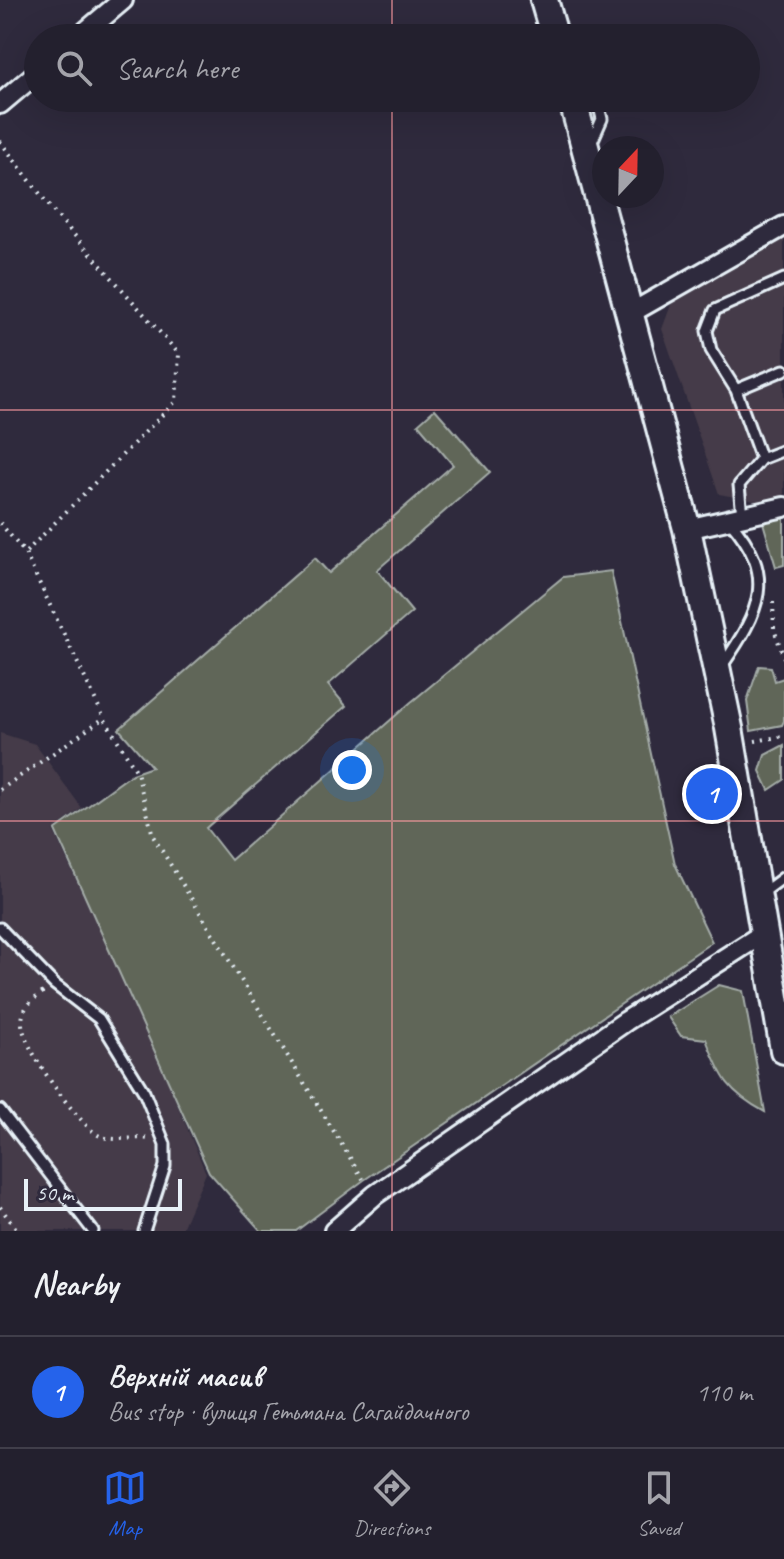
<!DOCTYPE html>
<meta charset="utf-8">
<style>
:root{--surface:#23202e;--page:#2f2d3a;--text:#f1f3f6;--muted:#a3a3aa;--line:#403e4a;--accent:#2563eb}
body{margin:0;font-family:Caveat,sans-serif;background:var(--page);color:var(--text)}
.compass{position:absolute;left:592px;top:136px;width:72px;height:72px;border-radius:50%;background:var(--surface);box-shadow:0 8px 32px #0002;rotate:22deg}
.scale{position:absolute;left:24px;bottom:20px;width:158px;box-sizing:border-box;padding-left:8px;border:4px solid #e8f1f8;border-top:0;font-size:22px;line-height:28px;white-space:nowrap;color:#e8f1f8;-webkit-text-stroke:6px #2f2a3d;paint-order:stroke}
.you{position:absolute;left:352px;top:770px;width:28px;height:28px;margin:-20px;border:6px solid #fff;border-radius:50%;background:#1a73e8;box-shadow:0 0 0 12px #1a73e833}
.badge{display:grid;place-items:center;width:52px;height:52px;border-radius:50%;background:var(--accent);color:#fff;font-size:26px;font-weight:700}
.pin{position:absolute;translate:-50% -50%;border:4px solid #fff;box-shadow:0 2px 8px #0006}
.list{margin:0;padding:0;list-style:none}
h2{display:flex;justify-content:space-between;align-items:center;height:104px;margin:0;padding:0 32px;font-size:34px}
h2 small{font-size:26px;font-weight:400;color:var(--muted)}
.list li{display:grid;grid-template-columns:52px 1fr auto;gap:24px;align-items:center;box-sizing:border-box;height:112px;padding:0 32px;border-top:2px solid var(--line)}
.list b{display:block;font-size:30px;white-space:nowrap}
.list p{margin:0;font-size:26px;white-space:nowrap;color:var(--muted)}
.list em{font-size:26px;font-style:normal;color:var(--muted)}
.icon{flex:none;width:44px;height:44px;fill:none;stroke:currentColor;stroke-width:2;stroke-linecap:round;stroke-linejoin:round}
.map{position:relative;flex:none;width:784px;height:1231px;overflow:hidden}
.search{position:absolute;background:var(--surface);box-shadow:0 8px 32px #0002;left:24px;right:24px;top:24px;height:88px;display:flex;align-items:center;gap:20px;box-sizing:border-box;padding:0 28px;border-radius:44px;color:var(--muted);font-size:30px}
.sheet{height:216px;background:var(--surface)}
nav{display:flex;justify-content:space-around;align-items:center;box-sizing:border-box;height:112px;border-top:2px solid var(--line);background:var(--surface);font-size:22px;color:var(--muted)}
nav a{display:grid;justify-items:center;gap:4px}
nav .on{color:var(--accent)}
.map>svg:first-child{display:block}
</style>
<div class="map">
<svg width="784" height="1231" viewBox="0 0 784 1231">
<rect width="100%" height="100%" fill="#2f2a3d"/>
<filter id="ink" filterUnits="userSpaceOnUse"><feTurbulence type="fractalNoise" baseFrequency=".0125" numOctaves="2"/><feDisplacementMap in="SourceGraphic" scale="16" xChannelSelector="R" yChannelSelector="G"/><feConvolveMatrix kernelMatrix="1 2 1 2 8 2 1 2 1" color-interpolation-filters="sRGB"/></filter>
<g filter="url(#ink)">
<!-- built -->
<path fill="#443b48" d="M784,229V497L761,502L719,494L662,329L675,294Z
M0,733L35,744L82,808L53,830L147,1033L206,1173L181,1231H0Z"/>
<!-- green -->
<path fill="#606659" stroke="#a4aca8" stroke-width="2" d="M435,409L490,472L377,570L412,612L328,685L346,706L206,828L231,860L410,703L563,577L611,571L675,864L712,942L364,1180L296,1231H261L209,1172L55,830L132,774L152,767L119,729L315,558L329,573L453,465L418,424Z
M784,515V565L776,567L762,519Z
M759,666L771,667L775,681L784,678V721L782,725L751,731L747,701Z
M784,745V780L769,790L760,771L765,755Z
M719,985L743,991L765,1112C728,1092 721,1078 706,1039L681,1036L668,1017Z"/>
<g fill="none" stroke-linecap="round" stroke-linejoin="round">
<!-- service casing -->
<g stroke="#e8f1f8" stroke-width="15">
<path id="service" d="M591,144L602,119L597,98
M736,390L784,370
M761,459L736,390L711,350L707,331L715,310L784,279
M742,516L739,485L761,459L784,450
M722,666C760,611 778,576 729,520
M761,894L784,877
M0,928L54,984L99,1019L144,1092L165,1144V1166L144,1231
M0,1110L93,1231"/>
</g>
<!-- minor casing -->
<g stroke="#e8f1f8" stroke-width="24">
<path id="minor" d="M78,38L123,0
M0,104L38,72
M631,313L784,226
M687,529L784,507
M334,1231L375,1195L626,1021L764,933"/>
</g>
<!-- secondary casing -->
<g stroke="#e8f1f8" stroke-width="32">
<path id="secondary" d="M544,0L555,38
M572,98L687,529L729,728L784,1050"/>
</g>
<!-- path -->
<path stroke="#e8f1f8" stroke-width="4" stroke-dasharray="2 6" stroke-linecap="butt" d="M0,141L53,211L179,354L176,401L25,553
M0,523L25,553L104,718L137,772L153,836L363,1179
M773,602L774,629L784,658
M755,741L784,736
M0,790L104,718
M43,992C32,1001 23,1006 22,1021C20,1045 77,1122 98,1135C113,1143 132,1136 148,1139
M0,1207L18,1231"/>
<!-- service -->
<use href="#service" stroke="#2f2a3d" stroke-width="9"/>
<!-- minor -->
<use href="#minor" stroke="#2f2a3d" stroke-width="18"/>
<!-- secondary -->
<use href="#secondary" stroke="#2f2a3d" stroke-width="26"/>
</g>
</g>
<!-- grid -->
<path fill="none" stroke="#ff9aa2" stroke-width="2" stroke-opacity="0.55" d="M392,0V38M392,98V1231M0,410H784M0,821H784"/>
</svg>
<svg class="compass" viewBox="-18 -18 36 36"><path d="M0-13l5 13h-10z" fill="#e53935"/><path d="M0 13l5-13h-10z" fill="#a3a3aa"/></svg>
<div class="scale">50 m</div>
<div class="you"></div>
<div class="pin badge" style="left:712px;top:794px">1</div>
<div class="search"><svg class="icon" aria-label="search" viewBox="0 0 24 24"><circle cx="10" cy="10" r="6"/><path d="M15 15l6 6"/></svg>Search here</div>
</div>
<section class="sheet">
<h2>Nearby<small></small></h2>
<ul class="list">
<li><span class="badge">1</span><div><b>Верхній масив</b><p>Bus stop · вулиця Гетьмана Сагайдачного</p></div><em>110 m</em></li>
</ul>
</section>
<nav>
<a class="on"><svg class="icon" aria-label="map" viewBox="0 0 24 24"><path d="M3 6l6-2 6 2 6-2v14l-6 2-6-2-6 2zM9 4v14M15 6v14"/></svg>Map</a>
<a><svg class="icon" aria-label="directions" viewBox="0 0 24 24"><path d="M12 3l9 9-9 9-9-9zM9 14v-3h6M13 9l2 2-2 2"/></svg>Directions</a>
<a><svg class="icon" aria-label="saved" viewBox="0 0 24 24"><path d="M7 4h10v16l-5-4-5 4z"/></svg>Saved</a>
</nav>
